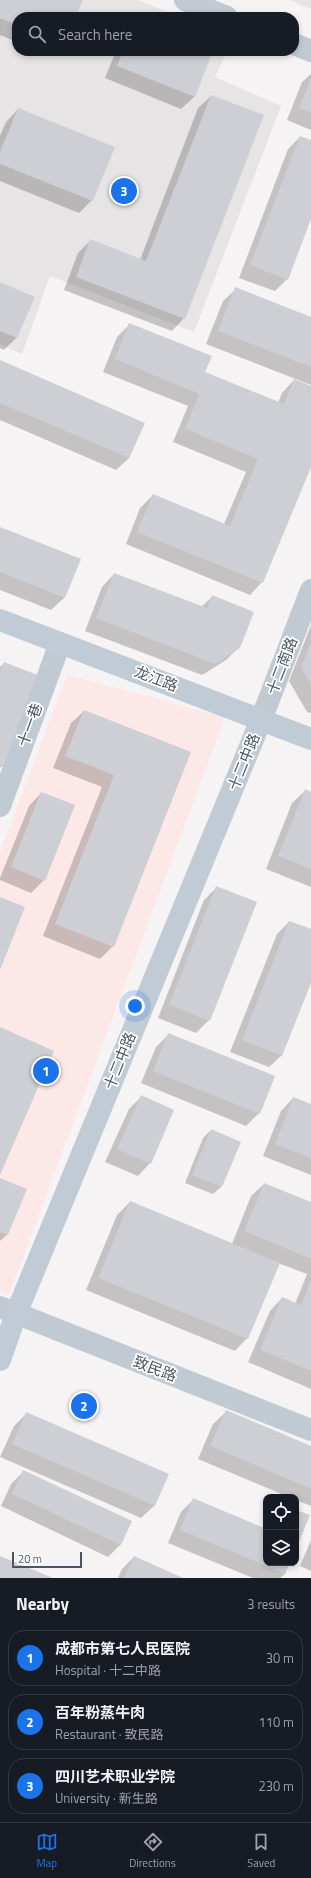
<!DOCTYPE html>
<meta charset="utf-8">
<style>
:root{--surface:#171b24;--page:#20242c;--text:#f1f3f6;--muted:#9ea1a6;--line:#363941;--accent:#1a73e8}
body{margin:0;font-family:"Titillium Web","Noto Sans SC",sans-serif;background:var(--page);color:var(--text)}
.controls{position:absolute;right:12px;bottom:12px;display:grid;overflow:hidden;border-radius:8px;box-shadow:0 2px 6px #0003}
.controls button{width:36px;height:36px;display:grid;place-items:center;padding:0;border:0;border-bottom:1px solid var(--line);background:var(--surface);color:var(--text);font:20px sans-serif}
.scale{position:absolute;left:12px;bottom:10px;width:70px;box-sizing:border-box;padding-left:4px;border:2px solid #4a5661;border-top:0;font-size:11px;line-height:14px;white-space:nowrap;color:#4a5661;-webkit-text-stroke:3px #fff;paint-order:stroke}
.you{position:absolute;left:135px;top:1006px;width:14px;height:14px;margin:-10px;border:3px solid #fff;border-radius:50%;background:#1a73e8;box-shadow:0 0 0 6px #1a73e833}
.badge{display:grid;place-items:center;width:26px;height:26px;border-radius:50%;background:var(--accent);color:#fff;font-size:13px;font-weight:700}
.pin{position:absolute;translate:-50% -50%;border:2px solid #fff;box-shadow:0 1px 4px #0006}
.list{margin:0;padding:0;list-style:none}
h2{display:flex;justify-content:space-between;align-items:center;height:52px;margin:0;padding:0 16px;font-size:17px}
h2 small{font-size:13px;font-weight:400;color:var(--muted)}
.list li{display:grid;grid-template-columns:26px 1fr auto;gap:12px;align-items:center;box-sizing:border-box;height:56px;margin:0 8px 8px;padding:0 8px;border:1px solid var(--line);border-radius:16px}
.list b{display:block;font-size:15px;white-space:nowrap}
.list p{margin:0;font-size:13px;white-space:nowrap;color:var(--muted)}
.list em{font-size:13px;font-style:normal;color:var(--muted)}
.icon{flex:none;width:22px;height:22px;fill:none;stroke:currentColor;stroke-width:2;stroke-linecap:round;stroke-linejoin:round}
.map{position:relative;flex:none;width:311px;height:1578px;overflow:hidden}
.search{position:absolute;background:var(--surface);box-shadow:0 2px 6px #0003;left:12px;right:12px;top:12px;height:44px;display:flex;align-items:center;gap:10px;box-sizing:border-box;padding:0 14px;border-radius:16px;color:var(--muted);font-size:15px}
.sheet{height:244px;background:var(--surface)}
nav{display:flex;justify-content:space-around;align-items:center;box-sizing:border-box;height:56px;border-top:1px solid var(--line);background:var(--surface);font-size:11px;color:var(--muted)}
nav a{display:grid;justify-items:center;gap:2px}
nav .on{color:var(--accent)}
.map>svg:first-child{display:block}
</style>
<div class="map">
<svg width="311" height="1578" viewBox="0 0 311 1578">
<rect width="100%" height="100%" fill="#f5f3f3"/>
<!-- education -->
<path fill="#e6e4e5" d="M0,0H138L180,17H17V51H227L215,77L281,106L194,332L50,276L22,354L0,344Z
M289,0H311V9Z"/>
<!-- medical -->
<path fill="#fce8e6" d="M67,675L225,717L9,1295L0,1291V852Z"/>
<!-- shadow -->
<path fill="#0003" d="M0,0H82L74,17H17V42L0,35Z
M38,51H55L50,56Z
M116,51H212L194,97L181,109L105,78Z
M311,74V130L287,120L302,82Z
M211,96L184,318L172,331L64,290L78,253L90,241L140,260L198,108Z
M18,109L92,200L79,213L0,181V136L6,122Z
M300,137L311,141V216L287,279L275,291L239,278L288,149Z
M0,283L17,337L4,350L0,348Z
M236,289L311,318V385L206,344L223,301Z
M130,324L204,372L278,403L282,393L294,380L311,387V464L262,582L250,595L126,544L140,508L153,495L224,524L246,472L173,442L188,406L103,372L117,337Z
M0,361L144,424L129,458L116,470L0,420Z
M0,528L79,560L64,598L51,610L0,590Z
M114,574L201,607L212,597L239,647L226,660L202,675L85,631L102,587Z
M311,625V713L307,712L289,681Z
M4,663L38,676L0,769V667Z
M84,711L190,753L113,946L100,959L43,936L102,787L53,768L71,723Z
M305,791L311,793V887L266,869L292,803Z
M41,793L44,880L31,893L0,880V878L29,806Z
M217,887L209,1020L196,1033L158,1018L204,900Z
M289,922L311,930V981L282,1055L269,1067L230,1052L277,934Z
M169,1034L259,1113L246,1126L141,1083L156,1047Z
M141,1097L150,1163L138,1176L105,1162L129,1109Z
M293,1098L311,1105V1175L263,1156L281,1111Z
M211,1130L239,1143L221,1187L213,1194L185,1183L203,1138Z
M0,1179L26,1190L7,1235L0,1241Z
M264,1184L311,1203V1389L248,1362L270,1311L282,1298L295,1304L307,1274L278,1263L247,1338L235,1351L86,1290L117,1215L130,1202L232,1244L251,1196Z
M226,1412L311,1448V1506L296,1500V1497H289L198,1459L213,1424Z
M27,1413L168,1474L154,1506L141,1518L0,1457L14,1426Z
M24,1471L121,1544L108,1557L1,1506L11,1484Z
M194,1499L263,1528L266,1520V1563H289L285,1574L280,1578H253L168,1543L181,1512Z
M311,1540V1571L300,1566Z
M134,1557L181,1578H118L122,1569Z"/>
<!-- building -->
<path fill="#cdcfd5" d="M0,0H83L76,17H17V25L0,18Z
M139,12L151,17H137Z
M123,51H213L195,97L117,66Z
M311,78V113L299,108Z
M211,95L264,115L185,319L76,277L90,239L146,261Z
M18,108L115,147L93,201L0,164V152Z
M300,136L311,140V219L288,280L250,265Z
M0,282L35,297L17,338L0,331Z
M235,287L311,317V367L218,331Z
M129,323L212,356L205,372L284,404L294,379L311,386V467L263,583L137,532L153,494L230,526L258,459L185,429L199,394L115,359Z
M0,360L145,423L129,458L0,403Z
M0,527L81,559L65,598L0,572Z
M114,573L207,608L212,595L254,612L240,648L215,664L96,618Z
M311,642V685L301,668Z
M4,662L40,676L3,767L0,766V672Z
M84,710L191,752L114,947L55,924L114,775L65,756Z
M305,789L311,792V869L278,856Z
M41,792L75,805L45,881L11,867Z
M216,886L257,902L210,1021L169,1005Z
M0,897L25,907L0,970Z
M289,921L311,929V983L282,1056L242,1040Z
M0,1027L54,1051L0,1175Z
M168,1033L275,1076L260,1114L153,1071Z
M141,1095L174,1110L151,1164L117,1149Z
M293,1097L311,1104V1158L275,1144Z
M211,1129L241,1142L222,1187L192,1175Z
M0,1178L27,1189L8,1235L0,1232Z
M264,1183L311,1202V1259L244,1231Z
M130,1201L280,1263L248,1339L98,1278Z
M311,1280V1371L260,1350L282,1297L301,1305Z
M226,1410L311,1446V1489L210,1446Z
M26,1412L169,1474L155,1506L12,1444Z
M23,1470L132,1521L121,1545L12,1494Z
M193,1498L266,1529V1563H290L285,1574L180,1530Z
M296,1510L310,1515L296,1549Z
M0,1556L53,1578H0Z
M134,1556L183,1578H124Z"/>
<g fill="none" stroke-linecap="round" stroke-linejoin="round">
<!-- street -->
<path stroke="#c1cad2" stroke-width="22" d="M185,0L227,17
M294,44L311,51
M261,720L311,590
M0,806L60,643
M0,1307L311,1430"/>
<!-- secondary -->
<path stroke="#c1cbd6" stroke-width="22" d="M0,620L311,739
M0,1360L16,1314L261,720"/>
</g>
<g text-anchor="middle" stroke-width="3.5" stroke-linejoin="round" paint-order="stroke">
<!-- street labels -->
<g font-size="15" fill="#4a5661" stroke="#fff">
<text transform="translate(282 666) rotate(-69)" y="5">十二南路</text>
<text transform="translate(156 679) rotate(21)" y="5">龙江路</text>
<text transform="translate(30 725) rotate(-70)" y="5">十一巷</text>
<text transform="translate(244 762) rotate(-68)" y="5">十二中路</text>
<text transform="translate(120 1061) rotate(-68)" y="5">十二中路</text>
<text transform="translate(155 1369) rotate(21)" y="5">致民路</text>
</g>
</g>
</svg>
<div class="controls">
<button><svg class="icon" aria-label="locate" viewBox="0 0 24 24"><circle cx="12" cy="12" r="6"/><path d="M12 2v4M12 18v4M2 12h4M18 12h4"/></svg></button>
<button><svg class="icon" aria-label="layers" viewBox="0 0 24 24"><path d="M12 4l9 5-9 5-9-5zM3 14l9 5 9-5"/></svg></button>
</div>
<div class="scale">20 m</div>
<div class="you"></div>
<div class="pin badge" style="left:46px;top:1071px">1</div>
<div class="pin badge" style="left:84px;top:1406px">2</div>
<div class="pin badge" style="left:124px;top:191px">3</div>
<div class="search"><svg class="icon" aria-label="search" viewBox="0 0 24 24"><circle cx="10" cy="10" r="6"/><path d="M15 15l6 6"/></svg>Search here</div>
</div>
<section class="sheet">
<h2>Nearby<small>3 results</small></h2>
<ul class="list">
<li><span class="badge">1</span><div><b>成都市第七人民医院</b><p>Hospital · 十二中路</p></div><em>30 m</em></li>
<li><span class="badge">2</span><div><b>百年粉蒸牛肉</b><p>Restaurant · 致民路</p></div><em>110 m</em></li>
<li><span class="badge">3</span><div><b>四川艺术职业学院</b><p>University · 新生路</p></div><em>230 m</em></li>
</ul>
</section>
<nav>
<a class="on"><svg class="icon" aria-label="map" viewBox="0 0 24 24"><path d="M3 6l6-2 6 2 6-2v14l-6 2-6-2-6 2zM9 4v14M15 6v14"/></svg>Map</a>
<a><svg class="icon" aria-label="directions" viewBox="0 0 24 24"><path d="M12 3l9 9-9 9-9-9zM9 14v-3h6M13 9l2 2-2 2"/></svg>Directions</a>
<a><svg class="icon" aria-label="saved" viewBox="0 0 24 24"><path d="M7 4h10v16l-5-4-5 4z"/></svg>Saved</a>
</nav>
